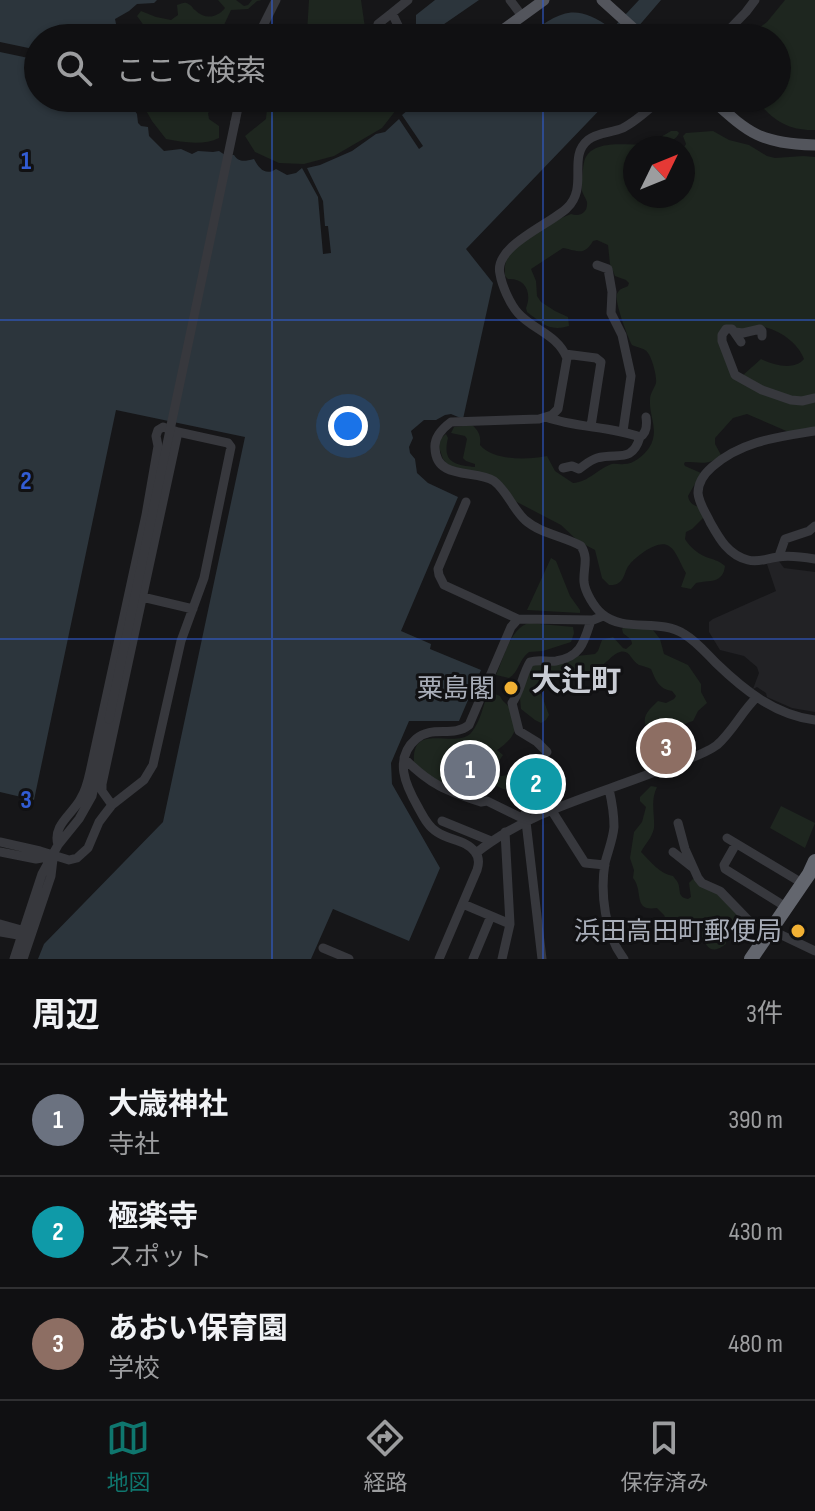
<!DOCTYPE html>
<html lang="ja">
<meta charset="utf-8">
<style>
:root{--surface:#101012;--page:#19191b;--text:#f1f3f6;--muted:#9c9d9f;--line:#303032;--accent:#0f766e}
body{margin:0;font-family:"Sofia Sans Condensed","Noto Sans JP",sans-serif;background:var(--page);color:var(--text)}
.compass{position:absolute;left:623px;top:136px;width:72px;height:72px;border-radius:50%;background:var(--surface);box-shadow:0 2px 6px #0004;rotate:47deg}
.you{position:absolute;left:348px;top:426px;width:28px;height:28px;margin:-20px;border:6px solid #fff;border-radius:50%;background:#1a73e8;box-shadow:0 0 0 12px #1a73e833}
.badge{display:grid;place-items:center;width:52px;height:52px;border-radius:50%;background:var(--accent);color:#fff;font-size:26px;font-weight:700}
.pin{position:absolute;translate:-50% -50%;border:4px solid #fff;box-shadow:0 2px 8px #0006}
.list{margin:0;padding:0;list-style:none}
h2{display:flex;justify-content:space-between;align-items:center;height:104px;margin:0;padding:0 32px;font-size:34px}
h2 small{font-size:26px;font-weight:400;color:var(--muted)}
.list li{display:grid;grid-template-columns:52px 1fr auto;gap:24px;align-items:center;box-sizing:border-box;height:112px;padding:0 32px;border-top:2px solid var(--line)}
.list b{display:block;font-size:30px;white-space:nowrap}
.list p{margin:0;font-size:26px;white-space:nowrap;color:var(--muted)}
.list em{font-size:26px;font-style:normal;color:var(--muted)}
.icon{flex:none;width:44px;height:44px;fill:none;stroke:currentColor;stroke-width:2;stroke-linecap:round;stroke-linejoin:round}
.map{position:relative;flex:none;width:815px;height:959px;overflow:hidden}
.search{position:absolute;background:var(--surface);box-shadow:0 2px 6px #0004;left:24px;right:24px;top:24px;height:88px;display:flex;align-items:center;gap:20px;box-sizing:border-box;padding:0 28px;border-radius:44px;color:var(--muted);font-size:30px}
.sheet{height:440px;background:var(--surface)}
nav{display:flex;justify-content:space-around;align-items:center;box-sizing:border-box;height:112px;border-top:2px solid var(--line);background:var(--surface);font-size:22px;color:var(--muted)}
nav a{display:grid;justify-items:center;gap:4px}
nav .on{color:var(--accent)}
.map>svg:first-child{display:block}
</style>
<div class="map">
<svg width="815" height="959" viewBox="0 0 815 959">
<rect width="100%" height="100%" fill="#161618"/>
<!-- built -->
<path fill="#222225" d="M778,560L784,568L815,572V712L792,708L767,697L766,693L757,687L753,689L759,673L757,667L744,656L720,650L709,632V622L713,619L776,591L767,564Z"/>
<!-- green -->
<path fill="#1e261f" fill-rule="evenodd" d="M218,0H236L244,6L248,5L252,0H262L257,1L248,9L231,10L224,25L213,38H151L150,34L137,16L141,11L156,17L171,20L178,15L177,5C183,3 185,1 190,5C192,6 193,9 195,10C205,20 217,18 225,8Z
M309,0H361L365,28L376,38H303L307,33Z
M785,0H815V130C787,131 771,119 755,98H777V38H745L767,22Z
M139,98H173L178,101L185,98H224L208,113L209,119L219,126V138C203,146 182,142 166,139L152,121Z
M268,98H396V110L382,128L334,156L304,164L279,163L255,152L245,136L266,119Z
M671,131H677L679,133C677,139 669,141 667,148H635V196H683V149L686,144L683,136L686,133L713,131L729,140L749,145L767,156L775,158L803,156L815,157V427L791,433L747,414L733,418L715,438V444L721,455C710,466 700,462 685,462L684,464L685,466L701,473L688,496C689,502 692,505 699,507L704,517L692,529L686,532L685,539C690,547 697,553 706,557C714,560 718,560 725,566C723,584 709,580 696,583L691,589L681,587L686,573C681,566 677,551 669,546C658,539 637,556 630,564C625,569 625,577 621,581C617,585 614,585 609,585L602,578L595,550L578,541L561,525L515,501L501,484L449,466L443,459L439,447L440,439L446,434L448,438C442,462 454,465 475,467V464L466,461L463,458L467,439L465,436L451,433L454,427L472,425C479,431 481,436 480,445C493,461 528,460 547,456L555,471L573,483C589,482 597,469 612,464C616,463 620,465 624,464C634,464 643,456 649,448C660,431 649,417 650,400C650,393 654,389 656,383C657,376 652,358 648,353C645,348 638,348 632,345C628,338 614,301 617,294C620,288 622,289 628,286L629,283L626,280L615,276L610,264L608,245L597,240L593,241C584,256 579,251 563,248L531,269L536,281L537,296L541,302L555,311L568,317L569,326C549,332 542,323 527,312L526,308C532,293 526,278 508,279L505,276C505,270 504,263 508,257C519,239 552,221 571,214C580,217 588,213 587,202C586,198 583,195 582,191C581,186 583,163 585,159C595,136 637,148 656,144L661,137ZM759,326C777,328 798,342 804,359C794,371 774,365 761,359L742,376L731,370L722,329L744,331Z
M551,558L556,561L570,596L580,610V613L527,610Z
M529,623L573,627L574,633L571,642L543,651L529,652C519,659 519,672 509,678L496,675C504,658 510,628 529,623Z
M624,627L653,630L660,639L664,654L688,665L701,684V692L707,703L698,711L693,721C682,724 649,742 645,723C643,714 652,707 658,701L666,703L674,699L676,696L672,691C659,689 656,681 651,669C647,667 643,666 639,665C631,661 630,649 620,652C613,653 605,666 594,670C577,675 545,669 540,691L549,715L546,720L541,723L535,720L521,709L520,698L531,665L577,656L595,654L598,651L602,640L613,637L623,648L626,649L632,644C632,638 627,637 623,633L622,629Z
M488,691L500,696C503,703 508,704 512,711C522,728 511,741 497,750L503,755L497,764H475L466,758L460,763L458,773L462,776L489,780L495,777L508,775L511,771L522,769L525,777L518,787L513,791L503,789L491,783L486,784L478,793C449,791 435,781 414,763C411,720 454,750 471,733C480,723 484,704 488,691Z
M651,786L657,787C650,801 655,814 654,828C652,838 645,844 641,852C650,861 660,874 673,876C674,878 677,880 678,883C681,890 677,897 688,899L691,897L689,883L693,879L711,888L739,916L733,920L725,930L726,944C710,956 707,947 700,933L695,934L681,928L671,931L664,915L657,908C632,912 644,891 633,878L634,870L630,858L634,832L642,822L646,807L640,801V797Z
M781,806L815,823L805,848L770,828Z"/>
<!-- water -->
<path fill="#2c353c" d="M0,0H157L154,3L137,4L129,11L115,19L117,29L128,34L129,38H38V50L0,42Z
M435,0H479L434,31L432,38H418L416,30V15Z
M639,0H661L631,35L632,38H523C559,13 573,0 612,29Z
M0,52L38,60V98H124C124,103 124,107 128,111H135L137,114L138,123L141,126L148,127L149,136L164,151L181,149L192,154L198,151L213,152L219,151L225,155H234C239,163 245,161 254,159C259,169 266,176 276,169L287,175L296,173L302,168L318,197L323,254L331,253L328,226H325L323,201L307,168L320,165L352,151L376,134L385,132L399,119L419,149L423,146L402,115L414,105L417,98H611L466,249L493,283L463,419L451,414L445,415L436,420H424L411,431L413,438L409,447L410,453L415,459L417,473L428,483L458,497L401,631L431,644L430,649L481,670L459,721H409L391,763L392,784L440,868L409,941L333,909L311,959H38L44,944L163,822L245,437L116,410L34,800L0,792Z"/>
<g fill="none" stroke-linecap="round" stroke-linejoin="round">
<!-- minor -->
<path stroke="#37383d" stroke-width="9" d="M510,0L522,16
M378,24L392,13
M257,38L276,0
M404,38L392,13L408,0
M721,38L746,12L755,0
M662,98C650,108 637,121 623,128C612,133 598,132 588,140C567,157 589,187 567,208C551,224 493,246 500,274C502,286 510,304 518,313C533,330 557,334 567,358L558,409L552,415L539,419L451,422C443,428 434,437 435,448C436,481 476,469 494,481C507,491 513,509 525,520C541,534 563,536 581,546C589,558 583,569 584,582C585,592 594,607 602,614C624,633 660,618 684,634C696,641 706,653 716,663C744,690 775,715 815,720
M235,122L240,98
M597,265L608,269L612,292L611,313L622,335L631,376L623,431
M735,332L743,333L760,329L762,331V336
M741,342L732,329H726L722,335V341L735,375L762,390L791,400L802,401L815,398
M565,354L596,358L601,362L591,426
M546,417C576,428 609,426 640,437C632,464 617,452 597,458C590,460 585,465 579,469L572,466L563,468
M815,431C778,437 741,441 712,467C704,474 698,482 698,493C699,504 706,513 710,522C719,538 728,555 748,560C759,563 767,558 778,557C790,555 803,557 815,559
M640,437C647,433 647,424 646,417
M466,502L438,569L439,575L444,585L518,619L593,620L603,616
M779,556L785,539L809,531L815,526
M138,596L193,609
M547,752L537,742L519,731L512,703C521,691 522,675 530,662C539,659 547,662 556,661C581,657 584,642 591,620
M404,758C430,785 447,791 481,802L487,801L526,820
M609,789C612,802 614,814 614,827C613,839 608,851 605,863C600,893 605,935 624,959
M552,811L585,863L605,865
M525,813L542,959
M442,821L491,841
M678,823L685,849L698,878L702,883L720,891L748,920L770,932
M727,838L802,883
M0,842L40,851L69,860L77,858L88,848L99,822L105,814L112,805L144,780L153,765L181,641L204,578L231,447L228,443L178,432
M736,844L724,865L725,869L786,907
M58,845C52,825 73,814 81,798C86,790 88,781 90,772L146,515L158,446L156,436L158,430L163,427L178,432L102,784V791L112,805
M0,852L36,859L53,856
M673,852L692,867
M476,853C531,809 602,794 667,767C682,761 704,755 717,745C733,731 742,711 757,697
M463,904L510,924
M0,924L25,931
M771,930L815,951
M0,932L24,936
M323,948L349,959
M14,959L42,874L58,845L79,819L92,796L109,719
M23,959L51,876L53,859
M439,959L477,870C479,864 480,858 475,852C467,840 448,840 437,832C428,827 423,816 418,807C406,786 393,759 416,739C432,725 453,738 469,725L511,627L518,619
M473,959L491,916
M502,959L510,924L505,832"/>
<!-- major -->
<path stroke="#53555c" stroke-width="11" d="M602,0L644,38
M492,38L544,0
M710,98C750,134 759,143 815,145"/>
<!-- highway -->
<path stroke="#63666e" stroke-width="14" d="M751,959L809,874L815,861"/>
<!-- minor-bridge -->
<path stroke="#37383d" stroke-width="9" d="M109,719L235,122"/>
</g>
<!-- grid -->
<path fill="none" stroke="#325cd3" stroke-width="2" stroke-opacity="0.55" d="M272,0V38M543,0V38M272,98V959M543,98V959M0,320H815M0,639H815"/>
<!-- markers -->
<g fill="#f2b134" stroke="#111113" stroke-width="3">
<circle cx="511" cy="688" r="8"/>
<circle cx="798" cy="931" r="8"/>
</g>
<g text-anchor="middle" stroke-width="6" stroke-linejoin="round" paint-order="stroke">
<!-- poi labels -->
<g font-size="26" fill="#a8adb8" stroke="#111113" text-anchor="end">
<text x="495" y="697">粟島閣</text>
<text x="782" y="940">浜田高田町郵便局</text>
</g>
<!-- quarter labels -->
<g font-size="30" font-weight="bold" fill="#c9ccd4" stroke="#111113">
<text x="576" y="691">大辻町</text>
</g>
</g>
<g font-size="26" text-anchor="middle" font-weight="bold" fill="#325cd3" stroke="#111113" stroke-width="6" stroke-linejoin="round" paint-order="stroke">
<text x="26" y="169">1</text>
<text x="26" y="489">2</text>
<text x="26" y="808">3</text>
</g>
</svg>
<svg class="compass" viewBox="-18 -18 36 36"><path d="M0-13l5 13h-10z" fill="#e53935"/><path d="M0 13l5-13h-10z" fill="#9c9d9f"/></svg>
<div class="you"></div>
<div class="pin badge" style="left:470px;top:770px;background:#6b7280">1</div>
<div class="pin badge" style="left:536px;top:784px;background:#0f9aa8">2</div>
<div class="pin badge" style="left:666px;top:748px;background:#8d6e63">3</div>
<div class="search"><svg class="icon" aria-label="search" viewBox="0 0 24 24"><circle cx="10" cy="10" r="6"/><path d="M15 15l6 6"/></svg>ここで検索</div>
</div>
<section class="sheet">
<h2>周辺<small>3件</small></h2>
<ul class="list">
<li><span class="badge" style="background:#6b7280">1</span><div><b>大歳神社</b><p>寺社</p></div><em>390 m</em></li>
<li><span class="badge" style="background:#0f9aa8">2</span><div><b>極楽寺</b><p>スポット</p></div><em>430 m</em></li>
<li><span class="badge" style="background:#8d6e63">3</span><div><b>あおい保育園</b><p>学校</p></div><em>480 m</em></li>
</ul>
</section>
<nav>
<a class="on"><svg class="icon" aria-label="map" viewBox="0 0 24 24"><path d="M3 6l6-2 6 2 6-2v14l-6 2-6-2-6 2zM9 4v14M15 6v14"/></svg>地図</a>
<a><svg class="icon" aria-label="directions" viewBox="0 0 24 24"><path d="M12 3l9 9-9 9-9-9zM9 14v-3h6M13 9l2 2-2 2"/></svg>経路</a>
<a><svg class="icon" aria-label="saved" viewBox="0 0 24 24"><path d="M7 4h10v16l-5-4-5 4z"/></svg>保存済み</a>
</nav>
